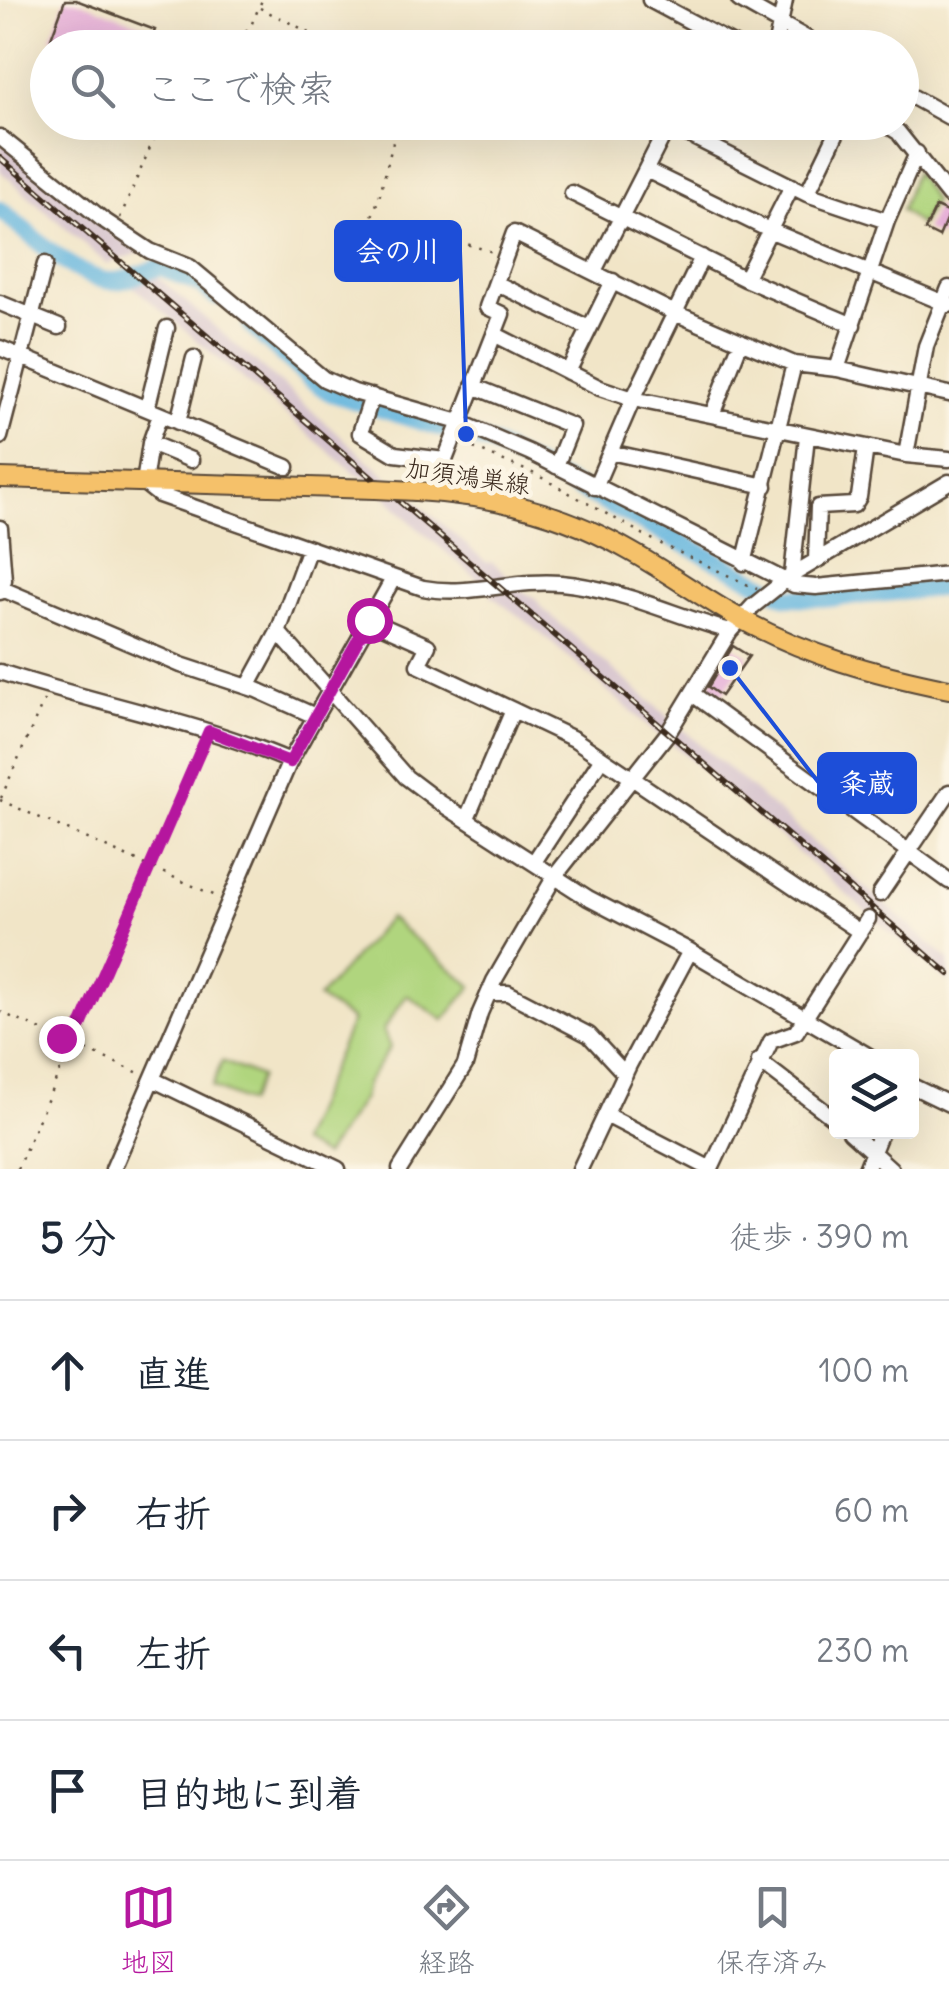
<!DOCTYPE html>
<html lang="ja">
<meta charset="utf-8">
<style>
:root{--surface:#fff;--page:#f2f2f3;--text:#1f2937;--muted:#747a83;--line:#e0e1e3;--accent:#b5179e}
body{margin:0;font-family:Delius,"Klee One",sans-serif;background:var(--page);color:var(--text)}
.controls{position:absolute;right:30px;bottom:30px;display:grid;overflow:hidden;border-radius:10px;box-shadow:0 10px 40px #0002}
.controls button{width:90px;height:90px;display:grid;place-items:center;padding:0;border:0;border-bottom:2px solid var(--line);background:var(--surface);color:var(--text);font:50px sans-serif}
.stop{position:absolute;width:30px;height:30px;margin:-22px;border:8px solid #b5179e;border-radius:50%;background:#fff}
.stop.end{background:#b5179e;border-color:#fff;box-shadow:0 2px 10px #0008}
.list{margin:0;padding:0;list-style:none}
h2{display:flex;justify-content:space-between;align-items:center;height:130px;margin:0;padding:0 40px;font-size:42px}
h2 small{font-size:32px;font-weight:400;color:var(--muted)}
.list li{display:grid;grid-template-columns:65px 1fr auto;gap:30px;align-items:center;box-sizing:border-box;height:140px;padding:0 40px;border-top:2px solid var(--line)}
.list b{display:block;font-size:38px;white-space:nowrap}
.list em{font-size:32px;font-style:normal;color:var(--muted)}
.icon{flex:none;width:55px;height:55px;fill:none;stroke:currentColor;stroke-width:2;stroke-linecap:round;stroke-linejoin:round}
.map{position:relative;flex:none;width:949px;height:1169px;overflow:hidden}
.search{position:absolute;background:var(--surface);box-shadow:0 10px 40px #0002;left:30px;right:30px;top:30px;height:110px;display:flex;align-items:center;gap:25px;box-sizing:border-box;padding:0 35px;border-radius:55px;color:var(--muted);font-size:38px}
.sheet{height:690px;background:var(--surface)}
nav{display:flex;justify-content:space-around;align-items:center;box-sizing:border-box;height:140px;border-top:2px solid var(--line);background:var(--surface);font-size:28px;color:var(--muted)}
nav a{display:grid;justify-items:center;gap:5px}
nav .on{color:var(--accent)}
.map>svg:first-child{display:block}
</style>
<div class="map">
<svg width="949" height="1169" viewBox="0 0 949 1169">
<rect width="100%" height="100%" fill="#fcf5e5"/>
<filter id="ink" filterUnits="userSpaceOnUse"><feTurbulence type="fractalNoise" baseFrequency=".01" numOctaves="2"/><feDisplacementMap in="SourceGraphic" scale="20" xChannelSelector="R" yChannelSelector="G"/><feConvolveMatrix kernelMatrix="1 2 1 2 8 2 1 2 1" color-interpolation-filters="sRGB"/></filter>
<filter id="wash" filterUnits="userSpaceOnUse"><feTurbulence type="fractalNoise" baseFrequency=".0048" numOctaves="4" result="noise"/><feDisplacementMap in="SourceGraphic" scale="40" xChannelSelector="R" yChannelSelector="G"/><feGaussianBlur stdDeviation="2.25" result="paint"/><feColorMatrix in="noise" values="0 0 0 0 0 0 0 0 0 0 0 0 0 0 0 0 0 1.4 0 .05"/><feComposite in="paint" operator="in"/></filter>
<g filter="url(#wash)">
<rect width="100%" height="100%" fill="#f1e5c7"/>
<!-- industrial -->
<path fill="#d1bdcb" d="M0,140L116,237L134,249L145,251L107,264L0,171Z
M154,274L487,563L492,562L512,579L485,585L413,524L368,479L352,471L129,283Z
M518,589L535,598L542,608L673,721L661,737L531,625L490,595L493,592Z
M679,726L949,960V983L668,740Z"/>
<!-- green -->
<path fill="#b0d57e" stroke="#76804e" stroke-width="2.5" d="M915,172L934,201L920,225L901,210Z
M389,918L472,986L444,1020L407,995L383,1030L390,1047L366,1084L363,1098L324,1156L299,1143L352,1020L318,998Z
M222,1061L260,1077L248,1103L212,1087Z"/>
<g fill="none" stroke-linecap="round" stroke-linejoin="round">
<!-- river -->
<path stroke="#63b5de" stroke-width="18" d="M0,210C29,232 78,283 115,281C132,280 146,270 162,267L199,284L216,297
M251,326L311,380L331,393L491,444L787,597L831,598L949,587"/>
</g>
<g id="blocks">
<!-- building -->
<path fill="#e5acd7" d="M65,0H76L155,30L148,48H76L51,38Z
M936,207L949,213L939,237L925,230Z
M733,646L749,656L721,696L708,687Z"/>
</g>
</g>
<g filter="url(#ink)">
<use href="#blocks" fill-opacity="0" stroke="#564637" stroke-width="2.5"/>
<g fill="none" stroke-linecap="round" stroke-linejoin="round">
<!-- minor casing -->
<g stroke="#564637" stroke-width="19">
<path id="minor" d="M650,0L740,48
M739,0L824,48
M703,48L710,32
M775,48L785,0
M902,91L949,117
M882,122L898,132L949,196
M669,125L807,194L887,221
M0,137L102,219L150,251L190,267L324,379L354,392L459,422L529,452L794,585L816,587L949,574
M646,170L769,230L949,305
M572,193L745,279L853,325
M807,194L842,122
M594,271L670,122
M745,279L792,186
M498,284L589,328
M0,303L59,327
M494,334L600,388L633,399L906,455L949,459
M0,348L287,467
M837,369L887,221L917,153
M568,372L613,281
M473,386L572,426L556,466
M372,396L360,433L395,454L445,460L502,314L487,307L514,233L675,313L794,364L837,369L949,394
M147,409L167,328
M160,415L150,443L144,483L159,495L423,588C470,597 514,579 561,583C618,588 675,616 730,631
M712,415L741,341
M178,422L194,358
M0,437L45,264
M150,443L191,460
M610,452L765,486
M906,455L926,346L949,288
M595,487L633,399L702,257
M0,528L4,580L0,592
M816,560L818,507L854,505L859,497L866,447
M744,563L794,364
M792,575L807,436
M0,588L181,665L257,690L315,716
M369,620L428,646L418,665L513,710
M278,632L406,777L439,802L588,898L690,951L869,1056
M0,672C97,704 196,721 290,761
M248,687L278,632L309,548
M694,695L949,881
M467,818L513,710L574,739L860,932
M534,862L602,758
M880,894L949,792
M489,993H508L589,1035L625,1074
M759,1061L836,1120
M154,1080L338,1169
M912,1086L949,1104
M606,1115L711,1169
M850,1132L891,1169
M113,1169L290,761L393,579
M400,1169L465,1065L480,1013L494,981L555,876L668,733L730,631L753,606L792,575L949,482
M580,1169L629,1065L690,951
M711,1169L771,1041L796,1032L868,919
M866,1169L881,1132"/>
</g>
<!-- major casing -->
<g stroke="#564637" stroke-width="22">
<path id="major" d="M0,478L375,489
M416,491C490,495 564,513 628,550C666,571 701,597 739,618C806,655 875,674 949,689"/>
</g>
<!-- path -->
<path stroke="#564637" stroke-width="2.5" stroke-dasharray="2.5 8" stroke-linecap="butt" d="M260,8L341,48
M219,48L250,28L262,0
M398,122L379,198L369,224L446,247L460,242L496,253
M120,218L161,122
M464,444L537,475L657,542L757,589
M1,798L44,700
M0,800L218,897
M0,1012L139,1073
M17,1169L203,744"/>
<!-- minor -->
<use href="#minor" stroke="#fff" stroke-width="14"/>
<!-- major -->
<use href="#major" stroke="#f5c16b" stroke-width="18"/>
<!-- rail casing -->
<g stroke="#3b2a1e" stroke-width="6">
<path id="rail" d="M0,158L949,974"/>
</g>
<!-- rail -->
<use href="#rail" stroke="#fcf5e5" stroke-width="2.5" stroke-dasharray="8" stroke-linecap="butt"/>
<!-- major-bridge casing -->
<g stroke="#564637" stroke-width="22" stroke-linecap="butt">
<path id="major-bridge" d="M375,489L416,491"/>
</g>
<!-- major-bridge -->
<use href="#major-bridge" stroke="#f5c16b" stroke-width="18"/>
</g>
</g>
<g fill="none" stroke-linecap="round" stroke-linejoin="round" filter="url(#ink)">
<!-- route -->
<path stroke="#b5179e" stroke-width="12" d="M61,1038L73,1044L209,731L290,762L369,620"/>
</g>
<g text-anchor="middle" stroke-width="9" stroke-linejoin="round" paint-order="stroke">
<!-- street labels -->
<g font-size="25" fill="#3b2a1e" stroke="#fcf5e5">
<text transform="translate(468 476) rotate(8)" y="9">加須鴻巣線</text>
</g>
</g>
<!-- callouts -->
<path fill="none" stroke="#1d4ed8" stroke-width="4" d="M466 434L460 251M730 668L819 783"/>
<g fill="#1d4ed8" stroke="#fcf5e5" stroke-width="4">
<circle cx="466" cy="434" r="10"/>
<circle cx="730" cy="668" r="10"/>
</g>
<g fill="#1d4ed8" stroke="#1d4ed8" stroke-width="4">
<rect x="336" y="222" width="124" height="58" rx="10"/>
<rect x="819" y="754" width="96" height="58" rx="10"/>
</g>
<g font-size="28" text-anchor="middle" font-weight="bold" fill="#fff">
<text x="398" y="261">会の川</text>
<text x="867" y="793">粂蔵</text>
</g>
</svg>
<div class="controls">
<button><svg class="icon" aria-label="layers" viewBox="0 0 24 24"><path d="M12 4l9 5-9 5-9-5zM3 14l9 5 9-5"/></svg></button>
</div>
<div class="stop" style="left:369px;top:620px"></div>
<div class="stop end" style="left:61px;top:1038px"></div>
<div class="search"><svg class="icon" aria-label="search" viewBox="0 0 24 24"><circle cx="10" cy="10" r="6"/><path d="M15 15l6 6"/></svg>ここで検索</div>
</div>
<section class="sheet">
<h2>5 分<small>徒歩 · 390 m</small></h2>
<ul class="list">
<li><svg class="icon" aria-label="ahead" viewBox="0 0 24 24"><path d="M12 20V5M6 11l6-6 6 6"/></svg><div><b>直進</b></div><em>100 m</em></li>
<li><svg class="icon" aria-label="right" viewBox="0 0 24 24"><path d="M7 20v-9h11M14 6l5 5-5 5"/></svg><div><b>右折</b></div><em>60 m</em></li>
<li><svg class="icon" aria-label="left" viewBox="0 0 24 24"><path d="M17 20v-9H6M10 6l-5 5 5 5"/></svg><div><b>左折</b></div><em>230 m</em></li>
<li><svg class="icon" aria-label="arrive" viewBox="0 0 24 24"><path d="M6 21V4h12l-3 4 3 4H6"/></svg><div><b>目的地に到着</b></div></li>
</ul>
</section>
<nav>
<a class="on"><svg class="icon" aria-label="map" viewBox="0 0 24 24"><path d="M3 6l6-2 6 2 6-2v14l-6 2-6-2-6 2zM9 4v14M15 6v14"/></svg>地図</a>
<a><svg class="icon" aria-label="directions" viewBox="0 0 24 24"><path d="M12 3l9 9-9 9-9-9zM9 14v-3h6M13 9l2 2-2 2"/></svg>経路</a>
<a><svg class="icon" aria-label="saved" viewBox="0 0 24 24"><path d="M7 4h10v16l-5-4-5 4z"/></svg>保存済み</a>
</nav>
